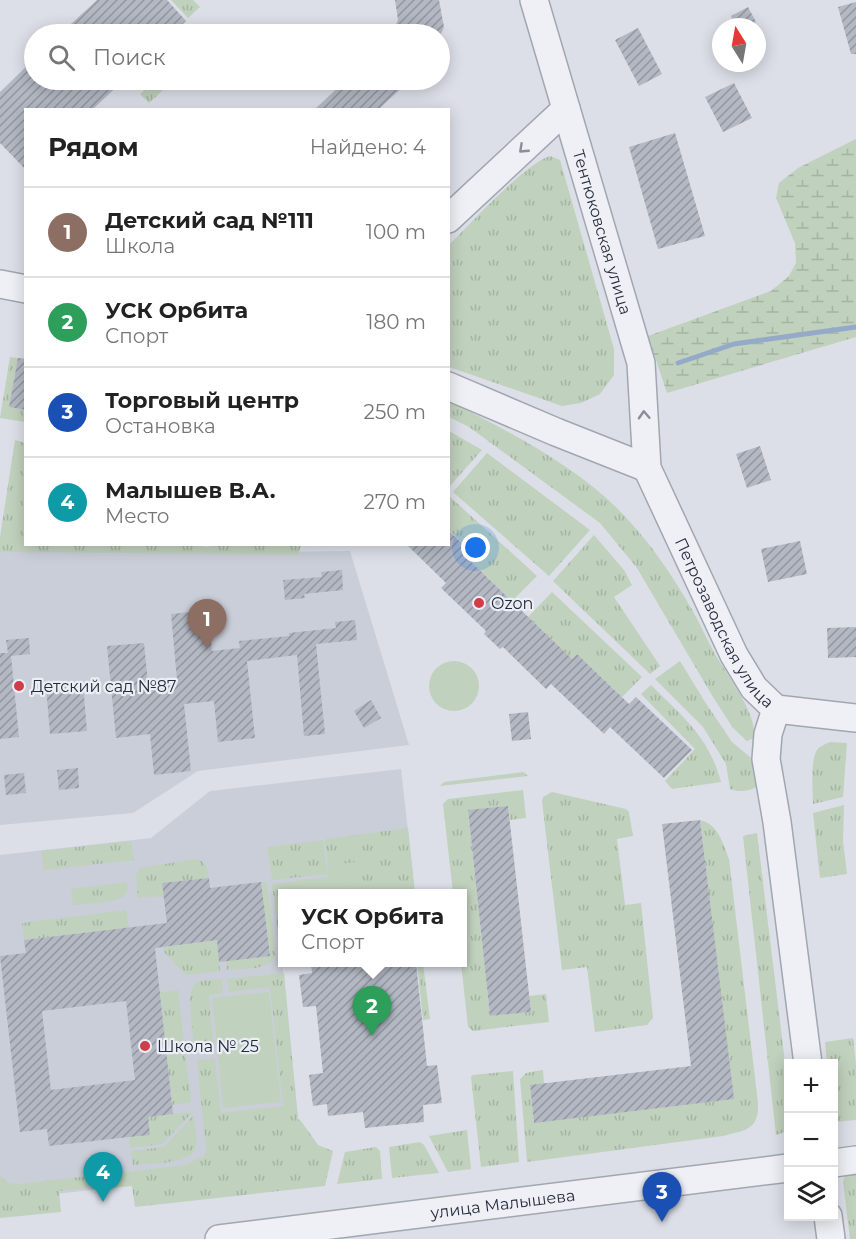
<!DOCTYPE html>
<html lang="ru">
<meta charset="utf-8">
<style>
:root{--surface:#fff;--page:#f2f2f2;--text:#222;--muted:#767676;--line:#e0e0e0;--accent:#d13c48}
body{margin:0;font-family:Montserrat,sans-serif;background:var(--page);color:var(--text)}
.controls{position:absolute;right:18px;bottom:18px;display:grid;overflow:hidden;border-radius:0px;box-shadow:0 3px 15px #0003}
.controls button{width:54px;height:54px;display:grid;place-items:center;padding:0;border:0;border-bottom:2px solid var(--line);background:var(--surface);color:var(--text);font:30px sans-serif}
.compass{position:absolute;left:712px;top:18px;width:54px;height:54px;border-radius:50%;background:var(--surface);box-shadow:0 3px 15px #0003;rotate:349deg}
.you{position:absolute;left:476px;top:548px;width:21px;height:21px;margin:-15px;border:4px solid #fff;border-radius:50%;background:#1a73e8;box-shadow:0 0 0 9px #1a73e833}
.badge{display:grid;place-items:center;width:39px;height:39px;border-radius:50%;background:var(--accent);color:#fff;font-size:20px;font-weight:700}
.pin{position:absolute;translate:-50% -50px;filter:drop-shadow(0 2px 3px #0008)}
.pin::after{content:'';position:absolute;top:32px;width:21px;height:18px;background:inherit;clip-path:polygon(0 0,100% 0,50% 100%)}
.popup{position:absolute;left:278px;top:889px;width:189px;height:78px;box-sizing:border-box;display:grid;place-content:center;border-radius:0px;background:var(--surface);filter:drop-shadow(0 2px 4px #0005);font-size:20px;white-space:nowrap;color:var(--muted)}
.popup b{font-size:22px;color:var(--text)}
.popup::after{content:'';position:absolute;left:50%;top:100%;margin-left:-12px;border:12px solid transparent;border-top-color:var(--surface)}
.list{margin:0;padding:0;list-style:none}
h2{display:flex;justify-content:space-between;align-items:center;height:78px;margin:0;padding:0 24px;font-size:26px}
h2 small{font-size:20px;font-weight:400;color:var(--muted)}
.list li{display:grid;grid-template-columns:39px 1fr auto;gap:18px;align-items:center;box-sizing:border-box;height:90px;padding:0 24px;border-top:2px solid var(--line)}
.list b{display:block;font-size:22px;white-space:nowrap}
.list p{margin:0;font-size:20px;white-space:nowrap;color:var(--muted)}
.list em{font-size:20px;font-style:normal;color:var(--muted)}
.icon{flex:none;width:33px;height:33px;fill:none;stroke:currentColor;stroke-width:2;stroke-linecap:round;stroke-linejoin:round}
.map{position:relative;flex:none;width:856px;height:1239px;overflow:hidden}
.search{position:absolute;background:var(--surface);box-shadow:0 3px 15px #0003;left:24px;top:24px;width:426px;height:66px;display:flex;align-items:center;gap:15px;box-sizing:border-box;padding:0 21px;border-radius:33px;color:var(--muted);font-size:22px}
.panel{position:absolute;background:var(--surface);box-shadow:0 3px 15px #0003;left:24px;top:108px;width:426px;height:438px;border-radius:0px}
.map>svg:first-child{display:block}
</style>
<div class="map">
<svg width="856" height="1239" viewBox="0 0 856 1239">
<defs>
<pattern id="grass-tufts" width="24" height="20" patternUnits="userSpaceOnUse" patternTransform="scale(1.5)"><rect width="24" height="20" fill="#c0d1bd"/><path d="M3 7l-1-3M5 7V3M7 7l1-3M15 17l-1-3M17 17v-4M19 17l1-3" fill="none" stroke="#a5b4a3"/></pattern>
<pattern id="wetland-marsh" width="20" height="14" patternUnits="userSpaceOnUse" patternTransform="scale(1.5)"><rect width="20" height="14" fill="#c0d1bd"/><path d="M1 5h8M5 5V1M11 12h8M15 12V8" fill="none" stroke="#a5b4a3"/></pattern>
<pattern id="building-hatch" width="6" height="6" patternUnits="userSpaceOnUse" patternTransform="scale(1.5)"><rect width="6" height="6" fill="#b3b8c3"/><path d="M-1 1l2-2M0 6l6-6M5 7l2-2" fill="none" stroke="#9196a0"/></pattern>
</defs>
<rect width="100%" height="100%" fill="#dcdfe7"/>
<!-- built -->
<path fill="#caced9" d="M0,550L187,553L350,551L409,745L198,771L133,813L0,825Z
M401,769L415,893L282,894V962L303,1167L0,1200V855L151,838L210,791Z"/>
<!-- grass -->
<path fill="url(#grass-tufts)" d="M171,0H193L200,7L188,18Z
M155,80H174L149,103L140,94Z
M550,156L560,160L614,349V375L600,394L581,403L562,406L449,367V245C470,224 526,163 550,156Z
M10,357L25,359L17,365L9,407L25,410V422L0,418Z
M449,401C510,432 585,470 630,522C653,547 674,578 691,608C700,623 707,640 716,656C729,678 757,713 754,738L747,741L733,728L713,697L637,568L600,523L469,427L449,417Z
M449,431L482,450L449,487Z
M15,440L25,443L26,544H192L206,547L220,544L301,545L298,555L0,552V537Z
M487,453L590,530L549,576L453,492Z
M448,495L537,576L512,601L467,558L472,552L449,530Z
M594,535L624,570L632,585L614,597L660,666L650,674L553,581Z
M552,592L642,677L622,697L577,654L572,659L528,617Z
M680,661L705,702L732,742L756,762L760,785C751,791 740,793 730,789L726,764L703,727L655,679Z
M651,685C683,717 709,737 721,782L672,789L665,781L695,749L641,694Z
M830,742L847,743L843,797L813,804C813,791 810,760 817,750C820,746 826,744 830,742Z
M523,772L528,776L440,786L444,782Z
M523,790L526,818L510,820L508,806L468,811L490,1016L531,1012L529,996L546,994L549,1022L473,1031L468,1027L461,963L462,894L453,893L443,804L448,799Z
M552,792L626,809L629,812L633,836L617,839L625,905L641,903L653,1018L647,1025L595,1032L587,967L562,970L542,801L543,797Z
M844,805L843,841L847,874L820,878L813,813Z
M700,820C718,824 723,843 729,859L758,1103C759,1130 746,1130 723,1136L527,1162L520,1079L526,1073L543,1070L544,1084L530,1086L534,1122L733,1099Z
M408,828L415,893H331L330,886L358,883L355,863L328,865L325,839Z
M757,833L788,1087V1126L785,1132L776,1135L743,836Z
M323,840L327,874L272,880L267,847Z
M131,841L134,860L44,870L41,851Z
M195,859C206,860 207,868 209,878L162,883L164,896L138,898L136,875L140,868Z
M298,881L300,893L282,894V941H279L272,884Z
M127,882C128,886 128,891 125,895C118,903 84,904 73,905L71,889Z
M261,882H267L276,954C268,972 244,968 227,970L226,961L270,956Z
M126,910L129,928L24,940L22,923Z
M217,940L220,971L186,975L164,952L163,947Z
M417,963H423L430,1019L423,1020Z
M284,973L298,1119L301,1121L318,1145L333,1151L325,1186L135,1207L132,1186L110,1188L109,1174L185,1165L204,1156L206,1150L197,1060L215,1058L221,1113L283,1106L270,987L229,992L228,979Z
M222,979L223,993L209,995L214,1049L195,1051C194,1038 185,995 194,985C200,979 214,980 222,979Z
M178,990L191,1102L172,1105L160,992Z
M853,1038L856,1064V1120L834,1122V1064L827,1063L825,1042Z
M513,1071L519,1162L481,1167L471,1077L473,1075Z
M193,1112L162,1144L130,1148L129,1137L150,1135L148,1117Z
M193,1116C195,1126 199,1140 195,1149C190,1164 147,1164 133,1165L131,1151L164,1147Z
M467,1130L471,1169L448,1172L429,1136Z
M420,1142L424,1145L439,1173L392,1178L389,1147Z
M376,1147L380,1151L382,1179L337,1184L345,1152Z
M856,1169V1239H850L843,1182L845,1175Z
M0,1174C3,1182 9,1183 17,1184L88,1176L89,1188L59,1191L61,1212L0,1218Z"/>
<!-- wetland -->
<path fill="url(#wetland-marsh)" d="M856,139V337L667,393L648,336L771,291L789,276L796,263L795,243L776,198L779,183L798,168Z"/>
<!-- green -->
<path fill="#c0d1bd" d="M429 686a25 25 0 1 1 50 0a25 25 0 1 1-50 0Z
M355,862L358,883L330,886L331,893H300L298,880L328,877L327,866Z
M269,992L281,1102L223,1108L212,998Z"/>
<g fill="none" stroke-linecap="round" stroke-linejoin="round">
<!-- stream -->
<path stroke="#95aac8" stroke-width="5" d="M678,363L734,344L856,327"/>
</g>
<!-- building -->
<path fill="url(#building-hatch)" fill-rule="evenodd" d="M97,0H167L186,21L172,34H60Z
M395,0H439L444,27L441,34H391L398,20Z
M856,2V54H851L838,7Z
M748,7L756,22L747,27H737L731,16Z
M638,28L662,74L639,86L615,40Z
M34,59V80H124L92,110H26V170L0,143V92Z
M346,80H410L378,110H314Z
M734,83L752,118L723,132L705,97Z
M675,133L705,236L658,249L629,147Z
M18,358L26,359V410L9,407Z
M760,446L771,480L747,488L736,454Z
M448,530L472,553L467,558L572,659L577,654L629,704L636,697L692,750L664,778L610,727L604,734L551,684L546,689L503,647L500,649L484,634L486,631L441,588L446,583L406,544H448Z
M800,541L807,574L768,582L761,549Z
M342,570L343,590L304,594L305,598L285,600L283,580L322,577L321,572Z
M208,610L212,651L240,648L239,641L289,636V633L336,628L335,622L355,620L357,640L316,644L325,734L304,736L297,655L247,661L255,738L218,742L214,701L184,704L191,771L154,775L150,734L116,738L107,646L144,643L148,683L177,680L171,614Z
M856,627V657L828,658L827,628Z
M29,638L30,654L11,656L19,737L0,739V653H8L6,640Z
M83,684L87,731L50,734L46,687Z
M371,700L381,718L364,728L354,711Z
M528,712L531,739L512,741L509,714Z
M78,768L79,788L59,790L57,770Z
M24,773L26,793L6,795L4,775Z
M508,806L531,1012L490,1016L468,810Z
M700,820L734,1099L534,1123L530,1085L691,1066L662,824Z
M209,878L210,888L261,882L270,956L219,962L217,940L155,948L173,1114L148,1117L150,1135L129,1137L49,1146L47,1129L20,1132L0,956L26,953L24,940L167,923L162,883ZM126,1001L135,1080L51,1090L42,1011Z
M311,963H416L427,1066L437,1065L442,1103L423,1105L424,1122L365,1128L363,1112L328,1116L327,1104L313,1106L309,1075L323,1073L316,1006L303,1007L299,975L312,973Z"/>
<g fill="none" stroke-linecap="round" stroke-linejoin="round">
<!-- minor casing -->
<g stroke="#a1a6b1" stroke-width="30">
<g id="minor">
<path id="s1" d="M534,0L641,363L647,468L734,655L754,688L776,709"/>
<path d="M448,219L566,109"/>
<path d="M0,284L26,289"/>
<path d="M448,386L556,432L647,468"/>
<path d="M776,709L768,734L766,759L777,822L808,1064"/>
<path d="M776,709L856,718"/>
<path d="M834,1163L856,1160"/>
<path d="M828,1216L831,1239"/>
<path id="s2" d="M219,1239L788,1168"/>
</g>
</g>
<!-- minor -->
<use href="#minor" stroke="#eff0f5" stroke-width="27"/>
</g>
<!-- one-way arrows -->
<defs><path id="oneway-chevron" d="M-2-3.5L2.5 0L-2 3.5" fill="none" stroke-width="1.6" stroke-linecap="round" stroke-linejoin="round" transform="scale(1.5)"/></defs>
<g stroke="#8a8e99">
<use href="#oneway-chevron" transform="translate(523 149) rotate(137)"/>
<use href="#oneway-chevron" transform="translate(644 415) rotate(-93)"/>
</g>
<!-- markers -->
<g fill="#d13c48" stroke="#ebeef4" stroke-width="2">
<circle cx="479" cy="603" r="6"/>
<circle cx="19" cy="686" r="6"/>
<circle cx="145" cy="1046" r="6"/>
</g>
<g text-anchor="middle" stroke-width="4.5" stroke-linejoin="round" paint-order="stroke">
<!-- street labels -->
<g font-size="16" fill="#252c3d" stroke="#ebeef4">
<text dy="6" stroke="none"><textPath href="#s1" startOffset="242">Тентюковская улица</textPath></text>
<text dy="6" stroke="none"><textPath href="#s1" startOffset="657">Петрозаводская улица</textPath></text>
<text dy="6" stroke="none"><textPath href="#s2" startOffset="286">улица Малышева</textPath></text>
</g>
<!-- poi labels -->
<g font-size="16" fill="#252c3d" stroke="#ebeef4" text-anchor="start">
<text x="491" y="609">Ozon</text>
<text x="31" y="692">Детский сад №87</text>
<text x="157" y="1052">Школа № 25</text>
</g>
</g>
</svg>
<div class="controls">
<button>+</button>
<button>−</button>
<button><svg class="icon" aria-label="layers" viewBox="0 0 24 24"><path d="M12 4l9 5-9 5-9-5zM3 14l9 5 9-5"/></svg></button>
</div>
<svg class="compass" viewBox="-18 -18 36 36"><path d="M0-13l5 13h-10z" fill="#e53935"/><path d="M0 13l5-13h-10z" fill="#767676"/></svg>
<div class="you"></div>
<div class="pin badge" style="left:207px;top:649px;background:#8d6e63">1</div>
<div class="pin badge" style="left:372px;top:1036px;background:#2e9e5b">2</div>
<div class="popup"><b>УСК Орбита</b>Спорт</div>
<div class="pin badge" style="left:662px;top:1222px;background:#1a4fb4">3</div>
<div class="pin badge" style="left:103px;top:1202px;background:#0f9aa8">4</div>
<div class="search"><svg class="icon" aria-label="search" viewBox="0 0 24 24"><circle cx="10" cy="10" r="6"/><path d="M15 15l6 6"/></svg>Поиск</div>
<section class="panel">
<h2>Рядом<small>Найдено: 4</small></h2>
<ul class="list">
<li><span class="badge" style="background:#8d6e63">1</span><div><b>Детский сад №111</b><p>Школа</p></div><em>100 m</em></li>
<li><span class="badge" style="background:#2e9e5b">2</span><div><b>УСК Орбита</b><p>Спорт</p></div><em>180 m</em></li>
<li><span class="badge" style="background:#1a4fb4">3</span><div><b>Торговый центр</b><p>Остановка</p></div><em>250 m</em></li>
<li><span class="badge" style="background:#0f9aa8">4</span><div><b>Малышев В.А.</b><p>Место</p></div><em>270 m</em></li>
</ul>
</section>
</div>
